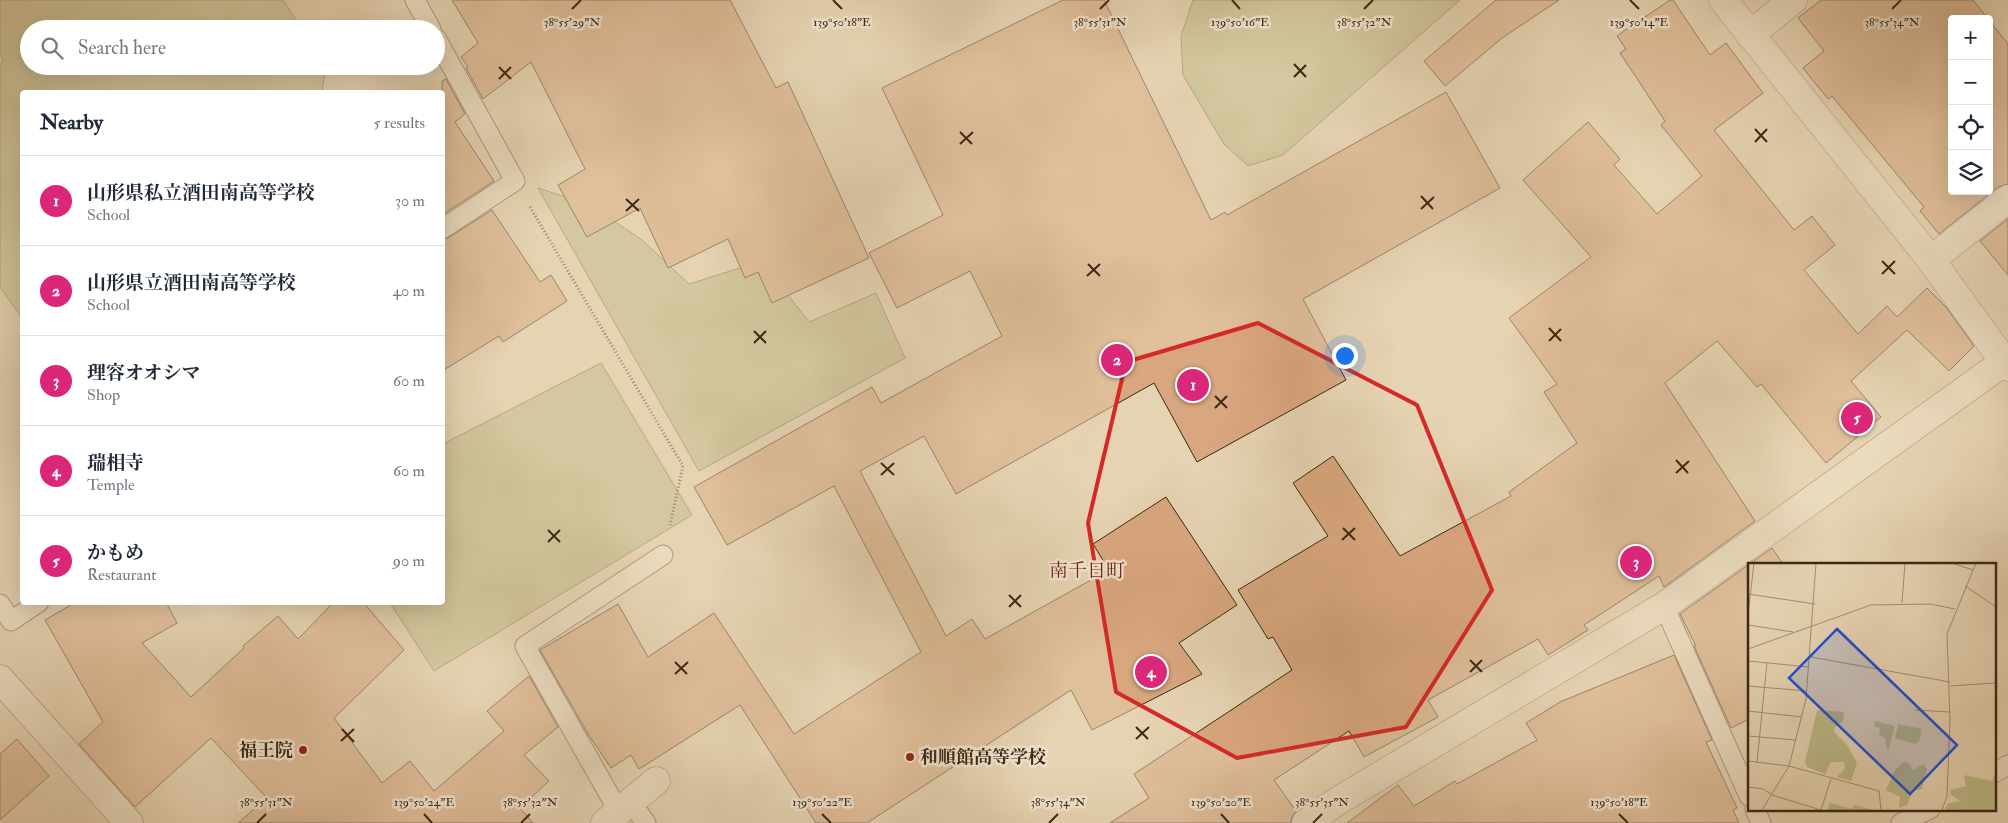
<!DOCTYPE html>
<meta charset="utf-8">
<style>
:root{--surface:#fff;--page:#f6f6f7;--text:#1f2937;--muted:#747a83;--line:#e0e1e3;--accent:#db2777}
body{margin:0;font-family:"IM FELL Double Pica","Noto Serif JP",serif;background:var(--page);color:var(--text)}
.controls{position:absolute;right:15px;top:15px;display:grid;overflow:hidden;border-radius:5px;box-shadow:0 5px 20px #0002}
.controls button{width:45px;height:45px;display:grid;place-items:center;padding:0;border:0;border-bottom:1px solid var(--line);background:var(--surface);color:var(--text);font:25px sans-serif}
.you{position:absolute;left:1344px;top:355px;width:18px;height:18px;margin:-12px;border:4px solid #fff;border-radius:50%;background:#1a73e8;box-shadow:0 0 0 8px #1a73e833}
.badge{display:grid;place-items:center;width:32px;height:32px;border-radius:50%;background:var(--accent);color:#fff;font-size:16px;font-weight:700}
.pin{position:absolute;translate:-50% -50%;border:2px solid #fff;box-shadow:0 1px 5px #0006}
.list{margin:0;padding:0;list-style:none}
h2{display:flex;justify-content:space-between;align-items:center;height:65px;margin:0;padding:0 20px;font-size:21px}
h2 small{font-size:16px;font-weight:400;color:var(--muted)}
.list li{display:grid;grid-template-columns:32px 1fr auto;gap:15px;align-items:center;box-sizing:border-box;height:90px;padding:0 20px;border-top:1px solid var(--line)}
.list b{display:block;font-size:19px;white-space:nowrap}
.list p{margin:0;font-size:16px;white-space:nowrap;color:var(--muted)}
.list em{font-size:16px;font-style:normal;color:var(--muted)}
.icon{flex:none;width:28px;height:28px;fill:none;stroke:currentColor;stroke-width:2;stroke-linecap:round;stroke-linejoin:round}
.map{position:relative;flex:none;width:2008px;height:823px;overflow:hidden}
.search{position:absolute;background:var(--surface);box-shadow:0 5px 20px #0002;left:20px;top:20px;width:425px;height:55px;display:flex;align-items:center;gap:12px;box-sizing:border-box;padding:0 18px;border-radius:28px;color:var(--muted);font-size:19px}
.panel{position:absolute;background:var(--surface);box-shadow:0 5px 20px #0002;left:20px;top:90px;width:425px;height:515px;border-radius:5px}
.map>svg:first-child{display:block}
</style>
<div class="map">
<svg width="2008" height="823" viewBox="0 0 2008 823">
<rect width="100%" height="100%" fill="#e6d3b2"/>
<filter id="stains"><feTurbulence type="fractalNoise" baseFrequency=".004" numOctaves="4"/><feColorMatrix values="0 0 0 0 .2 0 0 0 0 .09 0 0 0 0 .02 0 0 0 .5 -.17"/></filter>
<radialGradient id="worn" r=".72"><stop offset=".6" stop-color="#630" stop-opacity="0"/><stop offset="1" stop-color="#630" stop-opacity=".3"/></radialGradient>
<!-- green -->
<path fill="#bcba88" stroke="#7c724e" d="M0,0H283L302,29H29V66H326L322,92H22V318L0,287V65L3,60L0,52Z
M1193,0H1460L1283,155L1248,166L1224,144L1183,75L1181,36Z
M538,188L590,205L642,240L689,284L762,261L809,322L876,293L905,358L699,471Z
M601,363L692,515L434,671L390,603L442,602L443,444Z"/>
<!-- building -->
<path fill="#d9a77f" stroke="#3b2914" d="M452,0H730L776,88L788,82L869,258L772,303L758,272L745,278L728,239L668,268L640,208L587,237L558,185L585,169L531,62L483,99L466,68L468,67L461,57L478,43Z
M1063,0H1104L1211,220L1225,212L1227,215L1446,92L1500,188L1303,299L1346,380L1197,462L1154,383L956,494L924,436L860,471L946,636L972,619L985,639L1109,570L1093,544L1166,497L1237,605L1179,643L1202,674L1092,730L1071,690L867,823H816L740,705L639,769L631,755L611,768L588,734L540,650L618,604L648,657L714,613L794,734L921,652L834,486L727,545L694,487L872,387L881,403L1002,336L970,271L897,308L869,253L943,215L882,88Z
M1496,0H1559L1502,38L1445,86L1424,61Z
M1670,0H1673L1710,55L1726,43L1763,93L1714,130L1794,230L1812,216L1835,245L1804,270L1858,334L1887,306L1897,317L1927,288L1946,307L1974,346L1949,371L1907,330L1851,381L1881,417L1826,463L1761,384L1757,387L1717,341L1665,383L1755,521L1664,587L1659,576L1584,625L1588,630L1548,655L1538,639L1428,700L1438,717L1364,757L1349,731L1274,780L1296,811L1292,817L1291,823H1110L1149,798L1134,774L1292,670L1273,637L1268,639L1238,590L1328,536L1293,483L1333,456L1400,556L1511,496L1509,492L1577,443L1544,392L1557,384L1509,318L1591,257L1523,180L1588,122L1620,159L1614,165L1657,214L1702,176L1661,125L1665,121L1620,53L1626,49L1617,36Z
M1821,0H1973L1988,19H1952V191H1989V20L2008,44V184L1998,187L1939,234L1920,211L1924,207L1832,96L1828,99L1803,68L1824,51L1798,18Z
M446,79L465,114L455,122L494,181L442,215V81Z
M492,210L540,282L551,275L567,301L503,342L499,336L442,371V240L448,238Z
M2008,219V275L1980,241Z
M1772,548L1783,564H1749V719L1731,728L1694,646H1696L1680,614Z
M76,602H166L177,623L142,643L191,697L244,648L243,646L278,616L298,639L334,602H363L404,650L334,718L382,783L410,761L434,791L504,731L487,711L529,676L558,727L524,755L549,781L520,808L533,823H238L267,798L211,738L135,807L79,744L103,722L45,620Z
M1674,655L1712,740L1706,742L1737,808L1733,810L1739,823H1347L1398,785L1414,806L1455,781L1457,784L1537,740L1526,723L1560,702Z
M17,739L49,776L0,820V754Z"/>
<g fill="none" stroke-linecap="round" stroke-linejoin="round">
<!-- lane casing -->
<g stroke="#66543c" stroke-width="21">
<path id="lane" d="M415,0L431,29
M436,38L515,181L442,229
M0,604L11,621L39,602
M1664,606L1749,796
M1994,773L2008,765
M630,801L646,823
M1755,809L1761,823
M619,812L525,646L663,555
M1901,823L1930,809"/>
</g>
<!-- street casing -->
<g stroke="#66543c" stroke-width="29">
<path id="street" d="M1723,0L1931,260L2008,367
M1750,35L1793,0
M1931,260L2008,199
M605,823L656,781
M1306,823L1336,802L1664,606L2004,362"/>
</g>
<!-- secondary casing -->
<g stroke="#3b2914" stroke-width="29">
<path id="secondary" d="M0,679L129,823"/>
</g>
<!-- path -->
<path stroke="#3b2914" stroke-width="3" stroke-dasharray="1 2.5" stroke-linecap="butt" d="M530,207L683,466L670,525"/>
<!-- lane -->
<use href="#lane" stroke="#efe2cd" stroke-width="19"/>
<!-- street -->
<use href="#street" stroke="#efe2cd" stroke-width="28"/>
<!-- secondary -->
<use href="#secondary" stroke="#efe2cd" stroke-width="28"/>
</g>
<!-- marked area -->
<path d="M0 0H2008V823H0ZM1258,323L1417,405L1492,590L1406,727L1237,758L1116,692L1088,523L1126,362Z" fill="#e6d3b2" fill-opacity=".55" fill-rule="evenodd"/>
<path fill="none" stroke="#d62828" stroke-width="4" stroke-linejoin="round" d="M1258,323L1417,405L1492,590L1406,727L1237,758L1116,692L1088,523L1126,362Z"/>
<!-- ticks -->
<path fill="none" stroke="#3b2914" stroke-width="2" d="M833,0L842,9M1232,0L1240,9M1630,0L1639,9M572,9L581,0M1100,9L1109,0M1364,9L1373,0M1892,9L1901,0M1294,64L1306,77M499,67L511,79M1294,77L1306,65M499,79L511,67M1755,129L1767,142M960,132L972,144M1755,142L1767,129M960,144L973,132M1421,196L1433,209M626,199L639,211M1421,209L1434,197M626,211L639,199M1882,261L1895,274M1088,264L1100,276M1882,274L1895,261M1087,276L1100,264M1549,328L1561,341M754,331L766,343M1549,341L1561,329M754,343L766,331M1215,396L1227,408M1215,408L1227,396M1676,460L1688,473M881,463L894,475M1676,473L1689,461M881,475L894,463M1343,528L1355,540M548,530L560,542M1342,540L1355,528M548,542L560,530M1009,595L1021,607M1009,607L1021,595M1470,660L1482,672M675,662L687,674M1470,672L1482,660M675,674L688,662M1136,727L1148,739M342,729L354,742M1136,739L1149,727M341,741L354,729M424,814L432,823M822,814L831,823M1221,814L1229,823M1619,814L1628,823M257,823L266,814M521,823L530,814M1049,823L1058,814M1313,823L1322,814"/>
<!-- markers -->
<g fill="#8f2418" stroke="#efe2cd" stroke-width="2">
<circle cx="303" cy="750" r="5"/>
<circle cx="910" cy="757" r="5"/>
</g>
<g text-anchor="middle" stroke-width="5" stroke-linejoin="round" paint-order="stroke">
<!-- poi labels -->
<g font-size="18" font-weight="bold" fill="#3b2914" stroke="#efe2cd" text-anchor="end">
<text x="293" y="756">福王院</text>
<text x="920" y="763" text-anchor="start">和順館高等学校</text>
</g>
<!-- neighbourhood labels -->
<g font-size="19" fill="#7a1f14" stroke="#efe2cd">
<text x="1087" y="577">南千日町</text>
</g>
</g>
<!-- overview -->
<g transform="translate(1748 563)">
<rect width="248" height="248" fill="#e6d3b2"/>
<path d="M69,147L96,149L95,158L87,164L86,169L99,182L109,200L103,218L89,214L97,206L96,199H83L77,211L59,204L57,199ZM128,158L147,163L140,189L137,175L131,172L132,165L126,163ZM150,161L174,166L171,178L167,181L147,175ZM155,199L161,200L165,207L176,201L179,206L174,226L165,228L159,242L151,245L152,234L138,227L146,209ZM247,209V247H197L199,241L212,238L202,231L203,227L218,223L216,212L244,218ZM82,240L104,246L106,242L126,247H79Z" fill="#bcba88"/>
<path fill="none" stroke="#a28f73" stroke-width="1" d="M204,0L225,7M217,23L248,44M0,31L67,41M154,40L157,0M0,51L6,0M0,62L45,69M0,86L123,42L182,41L207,46M63,94L202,119M0,98L61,104M0,123L59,128M202,123L248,120M167,147L202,149M0,148L54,154M0,173L48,177M0,198L41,203L131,228L133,247M9,199L19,100M0,224L15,226L24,232L73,247M14,247L41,203L58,136L68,0M73,247L83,216M194,247L199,233L202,157L199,71L228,0"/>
<path fill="#1d4ed8" fill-opacity="0.15" stroke="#1d4ed8" stroke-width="2.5" d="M89,66L209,182L162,231L41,115Z"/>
<rect width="248" height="248" fill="none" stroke="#3b2914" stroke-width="2.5"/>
</g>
<g font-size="12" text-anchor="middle" fill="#3b2914" stroke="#efe2cd" stroke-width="5" stroke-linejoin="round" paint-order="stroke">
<text x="572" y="26">38°55'29"N</text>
<text x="1100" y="26">38°55'31"N</text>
<text x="1364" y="26">38°55'32"N</text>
<text x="1892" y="26">38°55'34"N</text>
<text x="842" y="26">139°50'18"E</text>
<text x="1240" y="26">139°50'16"E</text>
<text x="1639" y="26">139°50'14"E</text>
<text x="424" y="806">139°50'24"E</text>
<text x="822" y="806">139°50'22"E</text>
<text x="1221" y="806">139°50'20"E</text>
<text x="1619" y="806">139°50'18"E</text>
<text x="266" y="806">38°55'31"N</text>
<text x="530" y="806">38°55'32"N</text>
<text x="1058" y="806">38°55'34"N</text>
<text x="1322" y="806">38°55'35"N</text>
</g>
<rect width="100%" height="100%" filter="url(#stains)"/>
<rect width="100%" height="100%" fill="url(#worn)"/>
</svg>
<div class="controls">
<button>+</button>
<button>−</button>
<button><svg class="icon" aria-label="locate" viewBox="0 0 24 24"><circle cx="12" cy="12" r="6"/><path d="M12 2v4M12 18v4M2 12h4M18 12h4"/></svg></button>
<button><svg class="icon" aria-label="layers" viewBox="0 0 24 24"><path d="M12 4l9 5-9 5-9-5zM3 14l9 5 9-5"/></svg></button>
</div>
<div class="you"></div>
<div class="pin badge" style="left:1193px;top:385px">1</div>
<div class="pin badge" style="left:1117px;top:360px">2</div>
<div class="pin badge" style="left:1636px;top:562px">3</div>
<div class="pin badge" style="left:1151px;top:672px">4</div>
<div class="pin badge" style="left:1857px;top:418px">5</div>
<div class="search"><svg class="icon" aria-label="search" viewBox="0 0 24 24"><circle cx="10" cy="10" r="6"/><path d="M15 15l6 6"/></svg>Search here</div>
<section class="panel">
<h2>Nearby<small>5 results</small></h2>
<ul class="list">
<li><span class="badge">1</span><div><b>山形県私立酒田南高等学校</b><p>School</p></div><em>30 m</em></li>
<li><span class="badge">2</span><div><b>山形県立酒田南高等学校</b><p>School</p></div><em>40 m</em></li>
<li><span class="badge">3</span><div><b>理容オオシマ</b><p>Shop</p></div><em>60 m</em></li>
<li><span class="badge">4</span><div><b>瑞相寺</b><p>Temple</p></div><em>60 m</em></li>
<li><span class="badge">5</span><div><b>かもめ</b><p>Restaurant</p></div><em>90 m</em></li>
</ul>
</section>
</div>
